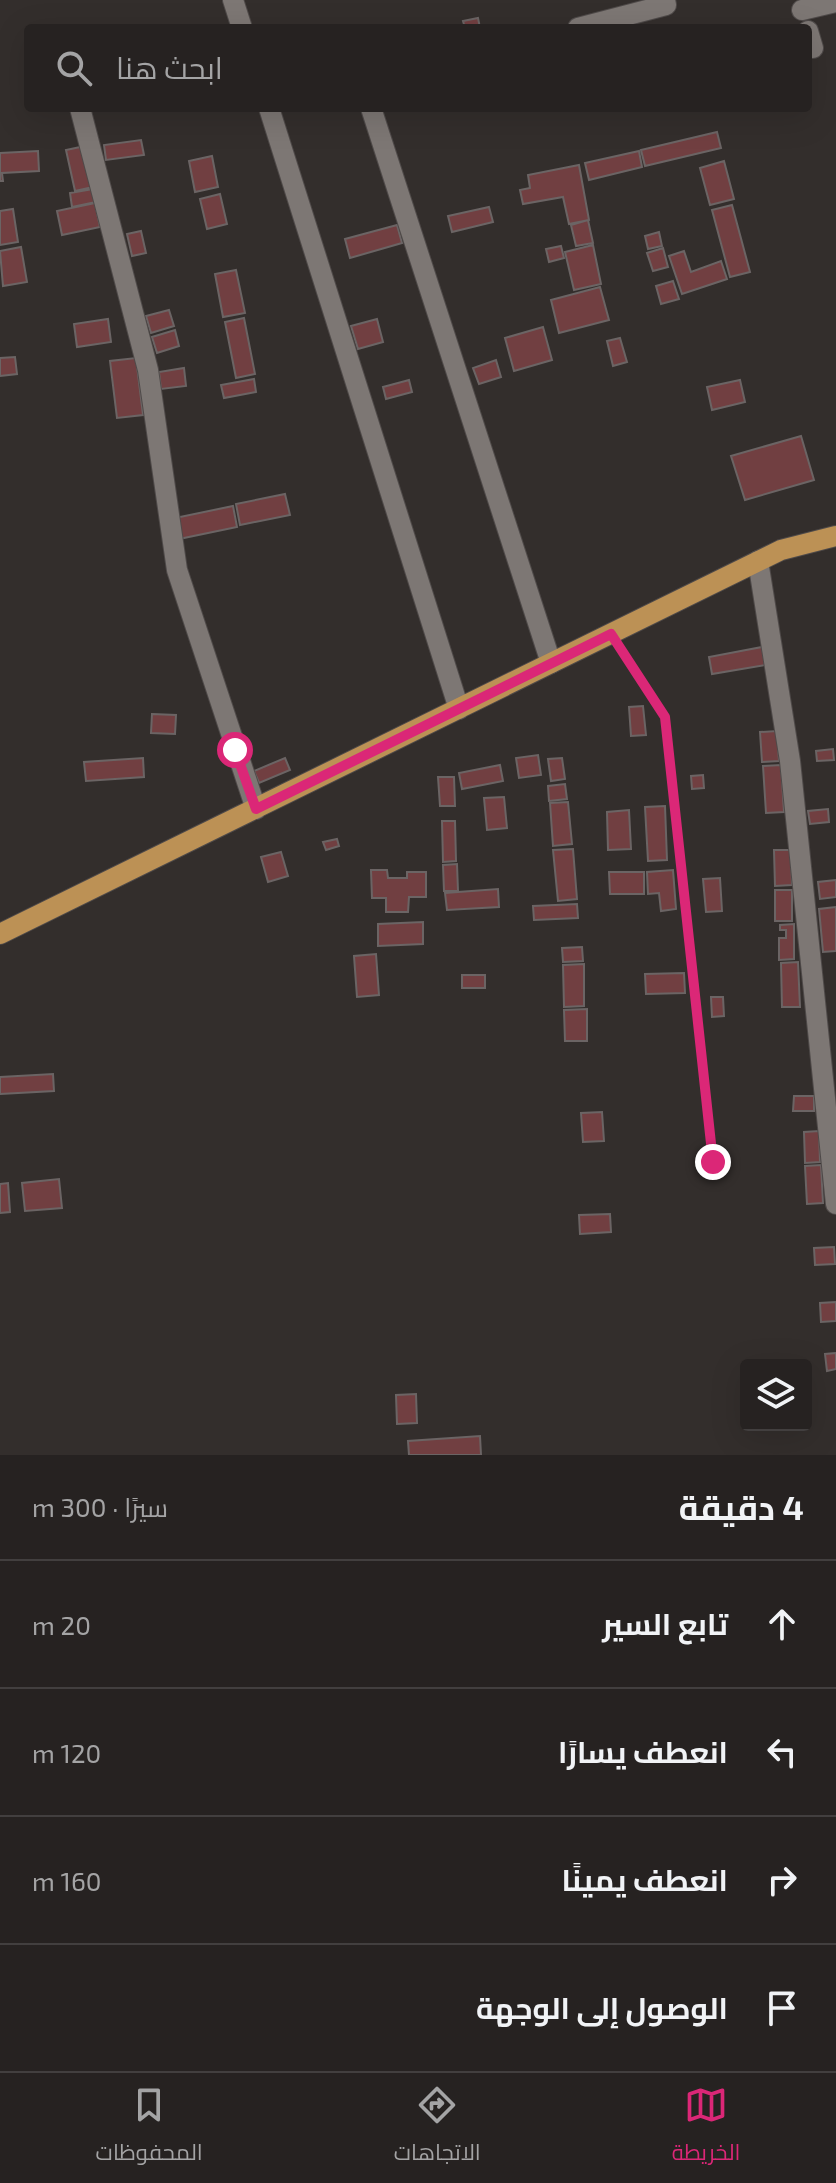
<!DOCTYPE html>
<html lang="ar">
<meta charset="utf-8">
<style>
:root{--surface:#262221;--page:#322f2e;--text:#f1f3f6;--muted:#a4a4a5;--line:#423f3f;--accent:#db2777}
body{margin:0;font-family:"Exo 2",Cairo,sans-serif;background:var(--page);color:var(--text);direction:rtl}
.controls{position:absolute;right:24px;bottom:24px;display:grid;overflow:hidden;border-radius:8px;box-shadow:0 8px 32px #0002}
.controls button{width:72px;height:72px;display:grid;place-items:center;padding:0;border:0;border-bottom:2px solid var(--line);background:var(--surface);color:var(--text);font:40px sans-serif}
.stop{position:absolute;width:24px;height:24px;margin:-18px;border:6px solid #db2777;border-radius:50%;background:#fff}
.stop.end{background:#db2777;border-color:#fff;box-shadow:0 2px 8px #0008}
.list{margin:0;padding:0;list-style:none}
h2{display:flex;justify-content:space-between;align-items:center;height:104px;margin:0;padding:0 32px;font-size:34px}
h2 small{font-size:26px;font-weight:400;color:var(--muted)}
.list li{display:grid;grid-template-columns:52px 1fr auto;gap:24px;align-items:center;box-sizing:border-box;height:128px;padding:0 32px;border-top:2px solid var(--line)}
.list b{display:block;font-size:30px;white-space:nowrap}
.list em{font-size:26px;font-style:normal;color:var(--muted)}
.icon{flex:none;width:44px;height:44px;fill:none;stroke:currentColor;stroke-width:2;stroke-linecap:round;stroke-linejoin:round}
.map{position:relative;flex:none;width:836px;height:1455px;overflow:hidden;direction:ltr}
.search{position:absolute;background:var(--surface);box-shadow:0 8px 32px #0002;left:24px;right:24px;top:24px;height:88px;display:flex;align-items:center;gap:20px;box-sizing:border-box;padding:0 28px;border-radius:8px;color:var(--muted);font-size:30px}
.sheet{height:616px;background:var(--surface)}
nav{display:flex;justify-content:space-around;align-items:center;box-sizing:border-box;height:112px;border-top:2px solid var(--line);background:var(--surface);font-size:22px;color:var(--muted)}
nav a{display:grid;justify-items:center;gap:4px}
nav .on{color:var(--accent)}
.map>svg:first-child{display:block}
</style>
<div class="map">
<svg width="836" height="1455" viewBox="0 0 836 1455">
<rect width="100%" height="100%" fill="#332e2c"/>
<!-- building -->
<path fill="#713f41" stroke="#6b6464" stroke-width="2" d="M478,18L480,28H465L463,21Z
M717,132L721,148L645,166L641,150Z
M141,140L144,155L106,160L104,145Z
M85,146L93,187L75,191L66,150Z
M38,151L39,171L2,173L3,181H0V153Z
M639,151L642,167L589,180L585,163Z
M212,156L218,187L195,192L189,161Z
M724,161L734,199L710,205L700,168Z
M579,165L589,220L569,224L563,197L523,204L520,190L530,188L528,175Z
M93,189L96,202L72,207L70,193Z
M220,194L227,224L207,229L200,199Z
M95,203L100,227L62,235L57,211Z
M732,205L750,272L730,277L712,210Z
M489,207L493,222L452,232L448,216Z
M13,209L18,242L0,245V211Z
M588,220L593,243L576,246L571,225Z
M397,225L402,243L350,258L345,239Z
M141,231L146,253L132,256L127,234Z
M659,232L662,246L648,249L645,236Z
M593,245L601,284L574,290L565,252Z
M561,246L564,258L549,262L546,249Z
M21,247L27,282L3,286L0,251Z
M663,248L668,267L653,271L647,253Z
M684,251L691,272L721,261L727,279L682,294L669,256Z
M236,270L245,313L223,317L215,274Z
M673,281L679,299L661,304L656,286Z
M600,287L609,320L559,333L551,300Z
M169,310L174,326L151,333L146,316Z
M244,318L255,374L236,378L225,322Z
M108,319L111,342L77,347L74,324Z
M377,319L383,342L358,349L351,326Z
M543,327L552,360L514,371L505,338Z
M175,330L179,346L157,353L152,337Z
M620,338L627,362L613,366L607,341Z
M15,357L17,374L0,376V358Z
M136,358L143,415L117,418L110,361Z
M496,360L501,377L479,384L473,368Z
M184,368L186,386L161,389L159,372Z
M254,379L256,392L224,398L221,385Z
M409,380L412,392L386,399L383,387Z
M740,380L745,402L712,410L707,387Z
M801,436L814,480L745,500L731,456Z
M285,494L290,515L240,525L236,504Z
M233,506L237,527L179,539L175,518Z
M762,647L765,665L712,674L709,657Z
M643,706L646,735L631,736L629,707Z
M152,714L176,715L175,734L151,733Z
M777,731L779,761L762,762L760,732Z
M833,749L834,760L817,761L816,751Z
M538,755L541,775L519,778L516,758Z
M143,758L144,777L86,781L84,762Z
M285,758L290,770L259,783L254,771Z
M562,758L565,779L551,781L548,759Z
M500,765L503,781L462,789L459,773Z
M781,765L784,812L766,813L763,766Z
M703,775L704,788L692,789L691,776Z
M438,777H454L455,806H440Z
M565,784L567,799L549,801L548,786Z
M504,797L507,828L487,830L484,798Z
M568,802L572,844L553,846L550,803Z
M665,806L667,860L648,861L645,807Z
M828,809L829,822L810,824L808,811Z
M629,810L631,849L608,850L607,812Z
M442,821H455L456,861L443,862Z
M337,839L339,846L326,850L323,842Z
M573,849L577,899L558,901L553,850Z
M774,850H791L792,885L775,886Z
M281,852L288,876L268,882L261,857Z
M457,864L458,891H444L443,865Z
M371,870H387L388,878H407V872H426V897H409L408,912H386V898H372Z
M673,870L676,909L661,911L659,893L648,894L647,872Z
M609,872H644V894H610Z
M720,878L722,911L706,912L703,879Z
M836,880V897L820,899L818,882Z
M498,889L499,907L447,910L445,893Z
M775,890H792V921H775Z
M577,904L578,918L534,920L533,906Z
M836,907V951L823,952L819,909Z
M423,922V944L378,946V924Z
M794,924V959L779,960V938H786V930H780V925Z
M582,947L583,961L563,962L562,948Z
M376,954L379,995L357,997L354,956Z
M798,962L800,1007H782L781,963Z
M584,964V1006L564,1007L563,965Z
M684,973L685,993L646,994L645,974Z
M462,975H485V988H462Z
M711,997H723L724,1016L712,1017Z
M587,1009V1041H565L564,1010Z
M53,1074L54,1091L0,1094V1077Z
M794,1096H814V1111H793Z
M602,1112L604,1141L583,1142L581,1113Z
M819,1131L820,1162L805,1163L804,1132Z
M821,1165L823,1203L807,1204L805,1166Z
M59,1179L62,1208L25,1211L22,1183Z
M8,1183L10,1212L0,1213V1184Z
M610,1214L611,1232L580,1234L579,1215Z
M834,1247L835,1264L815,1265L814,1248Z
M836,1302V1321L821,1322L820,1303Z
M836,1353V1369L827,1371L825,1354Z
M416,1394L417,1423L397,1424L396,1395Z
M480,1436L481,1455H409L408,1441Z"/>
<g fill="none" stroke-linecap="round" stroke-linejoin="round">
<!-- minor casing -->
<g stroke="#4f4a49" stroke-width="22">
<path id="minor" d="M233,0L242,28
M802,10L836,2
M578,28L666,5L665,0
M808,31L813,48
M80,108L148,370L177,570L256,809
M269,108L459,709
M371,108L551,663
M758,561L790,761L836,1204"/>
</g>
<!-- major casing -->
<g stroke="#4f4a49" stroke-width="22">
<path id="major" d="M0,934L781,550L836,536"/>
</g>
<!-- path -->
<path stroke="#7e7977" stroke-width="4" stroke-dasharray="2 6" stroke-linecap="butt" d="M621,649L665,717L713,1162"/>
<!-- minor -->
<use href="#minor" stroke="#7d7774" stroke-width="20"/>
<!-- major -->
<use href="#major" stroke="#bc9155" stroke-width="20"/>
</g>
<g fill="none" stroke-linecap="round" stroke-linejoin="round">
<!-- route -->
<path stroke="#db2777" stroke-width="10" d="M235,750L256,809L611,634L665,717L713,1162"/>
</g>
</svg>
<div class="controls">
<button><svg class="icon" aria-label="layers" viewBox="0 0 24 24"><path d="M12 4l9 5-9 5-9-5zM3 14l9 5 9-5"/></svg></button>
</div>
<div class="stop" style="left:235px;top:750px"></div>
<div class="stop end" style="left:713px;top:1162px"></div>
<div class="search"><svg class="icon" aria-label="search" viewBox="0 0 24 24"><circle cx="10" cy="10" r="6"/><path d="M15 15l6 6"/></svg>ابحث هنا</div>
</div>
<section class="sheet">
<h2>4 دقيقة<small>سيرًا · 300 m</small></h2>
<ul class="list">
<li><svg class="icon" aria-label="ahead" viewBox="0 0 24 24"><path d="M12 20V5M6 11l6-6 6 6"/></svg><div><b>تابع السير</b></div><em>20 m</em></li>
<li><svg class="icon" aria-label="left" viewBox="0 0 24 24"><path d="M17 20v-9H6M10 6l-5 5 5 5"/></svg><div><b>انعطف يسارًا</b></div><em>120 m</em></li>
<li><svg class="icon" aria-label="right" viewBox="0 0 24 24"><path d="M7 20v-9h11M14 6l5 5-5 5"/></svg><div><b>انعطف يمينًا</b></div><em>160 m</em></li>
<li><svg class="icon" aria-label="arrive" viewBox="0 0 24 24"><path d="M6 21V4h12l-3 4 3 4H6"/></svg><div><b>الوصول إلى الوجهة</b></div></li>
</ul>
</section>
<nav>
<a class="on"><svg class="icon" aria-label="map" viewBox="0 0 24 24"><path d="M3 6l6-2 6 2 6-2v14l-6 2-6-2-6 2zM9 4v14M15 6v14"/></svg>الخريطة</a>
<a><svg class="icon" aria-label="directions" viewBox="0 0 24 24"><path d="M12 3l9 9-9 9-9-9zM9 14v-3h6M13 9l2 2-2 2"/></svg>الاتجاهات</a>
<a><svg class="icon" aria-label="saved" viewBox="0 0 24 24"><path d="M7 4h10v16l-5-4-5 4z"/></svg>المحفوظات</a>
</nav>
